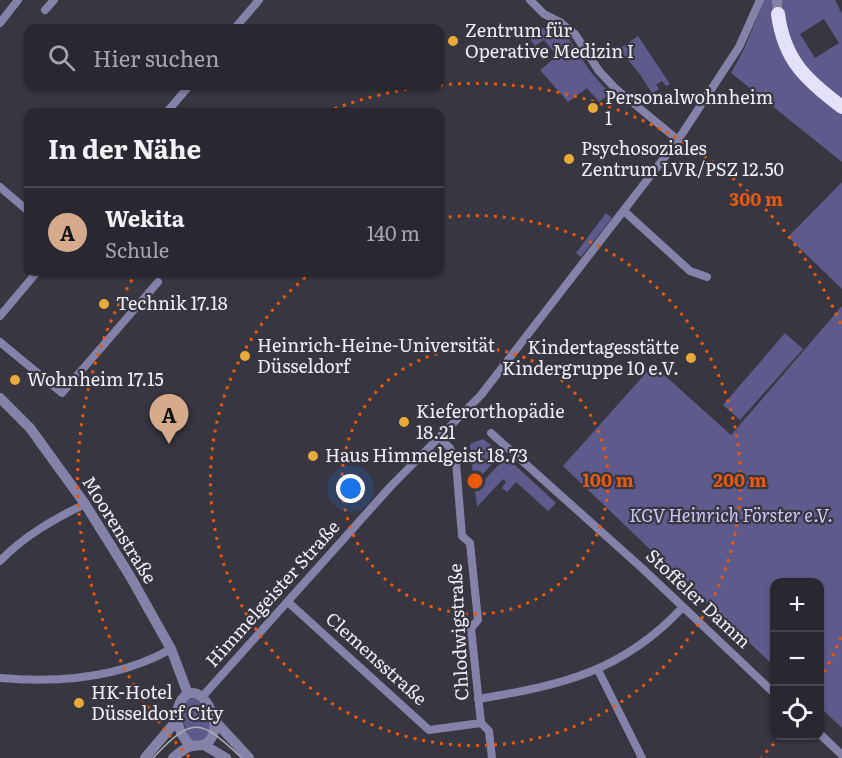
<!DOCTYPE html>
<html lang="de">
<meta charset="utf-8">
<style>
:root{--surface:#292831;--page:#35343d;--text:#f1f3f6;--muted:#a5a6ab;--line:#45444d;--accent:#d6ab8b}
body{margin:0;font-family:Literata,serif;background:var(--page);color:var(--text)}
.controls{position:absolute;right:18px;bottom:18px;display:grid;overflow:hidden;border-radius:12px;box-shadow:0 2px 4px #0004}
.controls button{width:54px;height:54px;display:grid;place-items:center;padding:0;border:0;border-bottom:2px solid var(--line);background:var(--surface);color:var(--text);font:30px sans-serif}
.you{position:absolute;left:351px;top:489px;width:21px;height:21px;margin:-15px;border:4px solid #fff;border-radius:50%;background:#1a73e8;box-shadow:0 0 0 9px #1a73e833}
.badge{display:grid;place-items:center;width:39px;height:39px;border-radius:50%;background:var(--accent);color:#111;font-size:20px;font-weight:700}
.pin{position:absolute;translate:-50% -50px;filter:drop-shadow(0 2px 3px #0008)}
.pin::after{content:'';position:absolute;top:32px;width:21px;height:18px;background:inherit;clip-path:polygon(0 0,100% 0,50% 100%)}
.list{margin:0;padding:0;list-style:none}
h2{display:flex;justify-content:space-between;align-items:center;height:78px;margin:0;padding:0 24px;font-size:26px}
h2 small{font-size:20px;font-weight:400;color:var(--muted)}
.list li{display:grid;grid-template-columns:39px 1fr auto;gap:18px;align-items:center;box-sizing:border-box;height:90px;padding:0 24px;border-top:2px solid var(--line)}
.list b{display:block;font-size:22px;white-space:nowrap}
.list p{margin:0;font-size:20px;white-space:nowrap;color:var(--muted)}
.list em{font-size:20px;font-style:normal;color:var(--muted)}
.icon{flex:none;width:33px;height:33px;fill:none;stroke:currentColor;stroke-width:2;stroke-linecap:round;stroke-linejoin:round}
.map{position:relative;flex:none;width:842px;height:758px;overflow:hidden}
.search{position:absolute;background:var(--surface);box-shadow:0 2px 4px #0004;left:24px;top:24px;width:420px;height:66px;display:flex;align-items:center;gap:15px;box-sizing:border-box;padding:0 21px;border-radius:12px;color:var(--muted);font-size:22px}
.panel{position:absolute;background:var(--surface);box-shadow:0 2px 4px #0004;left:24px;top:108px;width:420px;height:168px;border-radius:12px}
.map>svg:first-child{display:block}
</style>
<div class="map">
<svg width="842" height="758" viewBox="0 0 842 758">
<rect width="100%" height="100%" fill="#373641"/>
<!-- green -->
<path fill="#5e5a8b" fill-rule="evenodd" d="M764,0H773L779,40L842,112V162L731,73L744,49Z
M782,0H835L842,14V102L809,75L785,33ZM824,19L839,43L815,58L800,34Z
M515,28H556L568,38L590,71L610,94L599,102L587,88L568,102L540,70L557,56L544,40L535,46L525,33L522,35Z
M638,36L670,84L666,86L662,81L656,85L659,89L652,93L639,73L619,49Z
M842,182V289L788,237Z
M606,213L612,218L581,257L576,253Z
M842,306V728L820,707V582H774V666L656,555L563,466L653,365L731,435Z
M785,333L803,349L740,420L723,405Z
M483,439L491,445L492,464L474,484L470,445L472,443Z
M506,457L556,503L548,511L516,482L507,492L502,488L506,482L503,479L477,507L475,490Z
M194,698L203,704L211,728L206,739L194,742L189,738L181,715L187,700Z"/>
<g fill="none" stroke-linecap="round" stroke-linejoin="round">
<!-- minor -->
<path stroke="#8482a8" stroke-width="8" d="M530,0L544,14L560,22L575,34L599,71L615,88L678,140
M45,10L54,0
M0,23L18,0
M235,28L259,0
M167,112L189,86
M0,187L28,211
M624,211L690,271L707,277
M0,316L37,272
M0,342L62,393L158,282
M491,433L643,569L774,693
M440,438L450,448L456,462L462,536L470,543L478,620L471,628L481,723L489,731L492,758
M0,561C24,536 54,519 85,504
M288,602L429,730L481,723
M598,670L642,758
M0,678C57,683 120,678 171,649
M202,697L391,486L481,395L678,140L739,47L760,0
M478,699C562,685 622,672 682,608
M820,734L842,755"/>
<!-- tertiary -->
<path stroke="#8482a8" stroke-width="10" d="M777,0L778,14
M0,398L30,428L85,504L130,576L171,649L188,694
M214,720L249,758
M204,745L226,758
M145,758L177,720
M173,758C178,754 183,749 189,747C196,744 204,748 210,740C216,732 215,722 212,713C192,665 158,715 191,746"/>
<!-- trunk -->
<path stroke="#e4e2fa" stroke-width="14" d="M778,14C784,60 806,80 842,107"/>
<!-- tram -->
<path stroke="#adadb5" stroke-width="1.5" d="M153,758C194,714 201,720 242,758"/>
</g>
<!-- distance rings -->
<g fill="none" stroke="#e8590c" stroke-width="3" stroke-dasharray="3 6">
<circle cx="475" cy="481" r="133"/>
<path d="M440 218A265 265 0 1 1 312 272"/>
<path d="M841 637A398 398 0 0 1 820 680M780 737A398 398 0 0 1 761 757M189 757A398 398 0 0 1 136 273M326 112A398 398 0 0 1 430 86M440 85A398 398 0 0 1 841 325"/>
</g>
<!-- markers -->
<g fill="#eaaa39" stroke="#373641" stroke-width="2">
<circle cx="453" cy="41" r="6"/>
<circle cx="593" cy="108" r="6"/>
<circle cx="569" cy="159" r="6"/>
<circle cx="104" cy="304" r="6"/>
<circle cx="245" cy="356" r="6"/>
<circle cx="691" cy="358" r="6"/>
<circle cx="15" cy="380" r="6"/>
<circle cx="404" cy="422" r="6"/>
<circle cx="313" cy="456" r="6"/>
<circle cx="79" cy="703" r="6"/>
</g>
<g text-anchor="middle" stroke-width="4.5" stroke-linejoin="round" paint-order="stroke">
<!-- poi labels -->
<g font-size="18" fill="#eeeef5" stroke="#373641" text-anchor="start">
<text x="465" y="37">Zentrum für<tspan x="465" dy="21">Operative Medizin I</tspan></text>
<text x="605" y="104">Personalwohnheim<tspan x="605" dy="21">1</tspan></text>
<text x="581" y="155">Psychosoziales<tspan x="581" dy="21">Zentrum LVR/PSZ 12.50</tspan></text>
<text x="116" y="310">Technik 17.18</text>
<text x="257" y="352">Heinrich-Heine-Universität<tspan x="257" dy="21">Düsseldorf</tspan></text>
<text x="679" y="354" text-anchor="end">Kindertagesstätte<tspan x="679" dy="21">Kindergruppe 10 e.V.</tspan></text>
<text x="27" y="386">Wohnheim 17.15</text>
<text x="416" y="418">Kieferorthopädie<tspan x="416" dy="21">18.21</tspan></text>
<text x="325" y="462">Haus Himmelgeist 18.73</text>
<text x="91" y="699">HK-Hotel<tspan x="91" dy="21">Düsseldorf City</tspan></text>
</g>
<!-- park labels -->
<g font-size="18" font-style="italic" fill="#cbc9f6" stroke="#373641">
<text x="731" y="522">KGV Heinrich Förster e.V.</text>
</g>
<!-- street labels -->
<g font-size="18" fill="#eeeef5" stroke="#373641">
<text transform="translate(119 530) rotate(58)" y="6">Moorenstraße</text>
<text transform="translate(273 594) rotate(-48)" y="6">Himmelgeister Straße</text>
<text transform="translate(698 599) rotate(43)" y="6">Stoffeler Damm</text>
<text transform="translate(459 632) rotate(-93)" y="6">Chlodwigstraße</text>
<text transform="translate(376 659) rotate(42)" y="6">Clemensstraße</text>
</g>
</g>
<circle cx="475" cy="481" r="9" fill="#e8590c" stroke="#373641" stroke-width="3"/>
<g font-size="18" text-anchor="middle" font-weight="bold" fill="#e8590c" stroke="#373641" stroke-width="4.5" stroke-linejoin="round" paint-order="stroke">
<text x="756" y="206">300 m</text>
<text x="608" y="487">100 m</text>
<text x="740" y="487">200 m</text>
</g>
</svg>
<div class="controls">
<button>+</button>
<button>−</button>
<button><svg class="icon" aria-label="locate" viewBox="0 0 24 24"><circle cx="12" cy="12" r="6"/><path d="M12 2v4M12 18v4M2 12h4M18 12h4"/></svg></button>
</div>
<div class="you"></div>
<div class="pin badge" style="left:169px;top:444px">A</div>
<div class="search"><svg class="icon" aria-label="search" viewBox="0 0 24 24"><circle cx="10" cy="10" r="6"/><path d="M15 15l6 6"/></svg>Hier suchen</div>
<section class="panel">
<h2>In der Nähe<small></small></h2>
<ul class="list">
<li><span class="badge">A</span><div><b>Wekita</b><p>Schule</p></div><em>140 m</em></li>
</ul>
</section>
</div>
